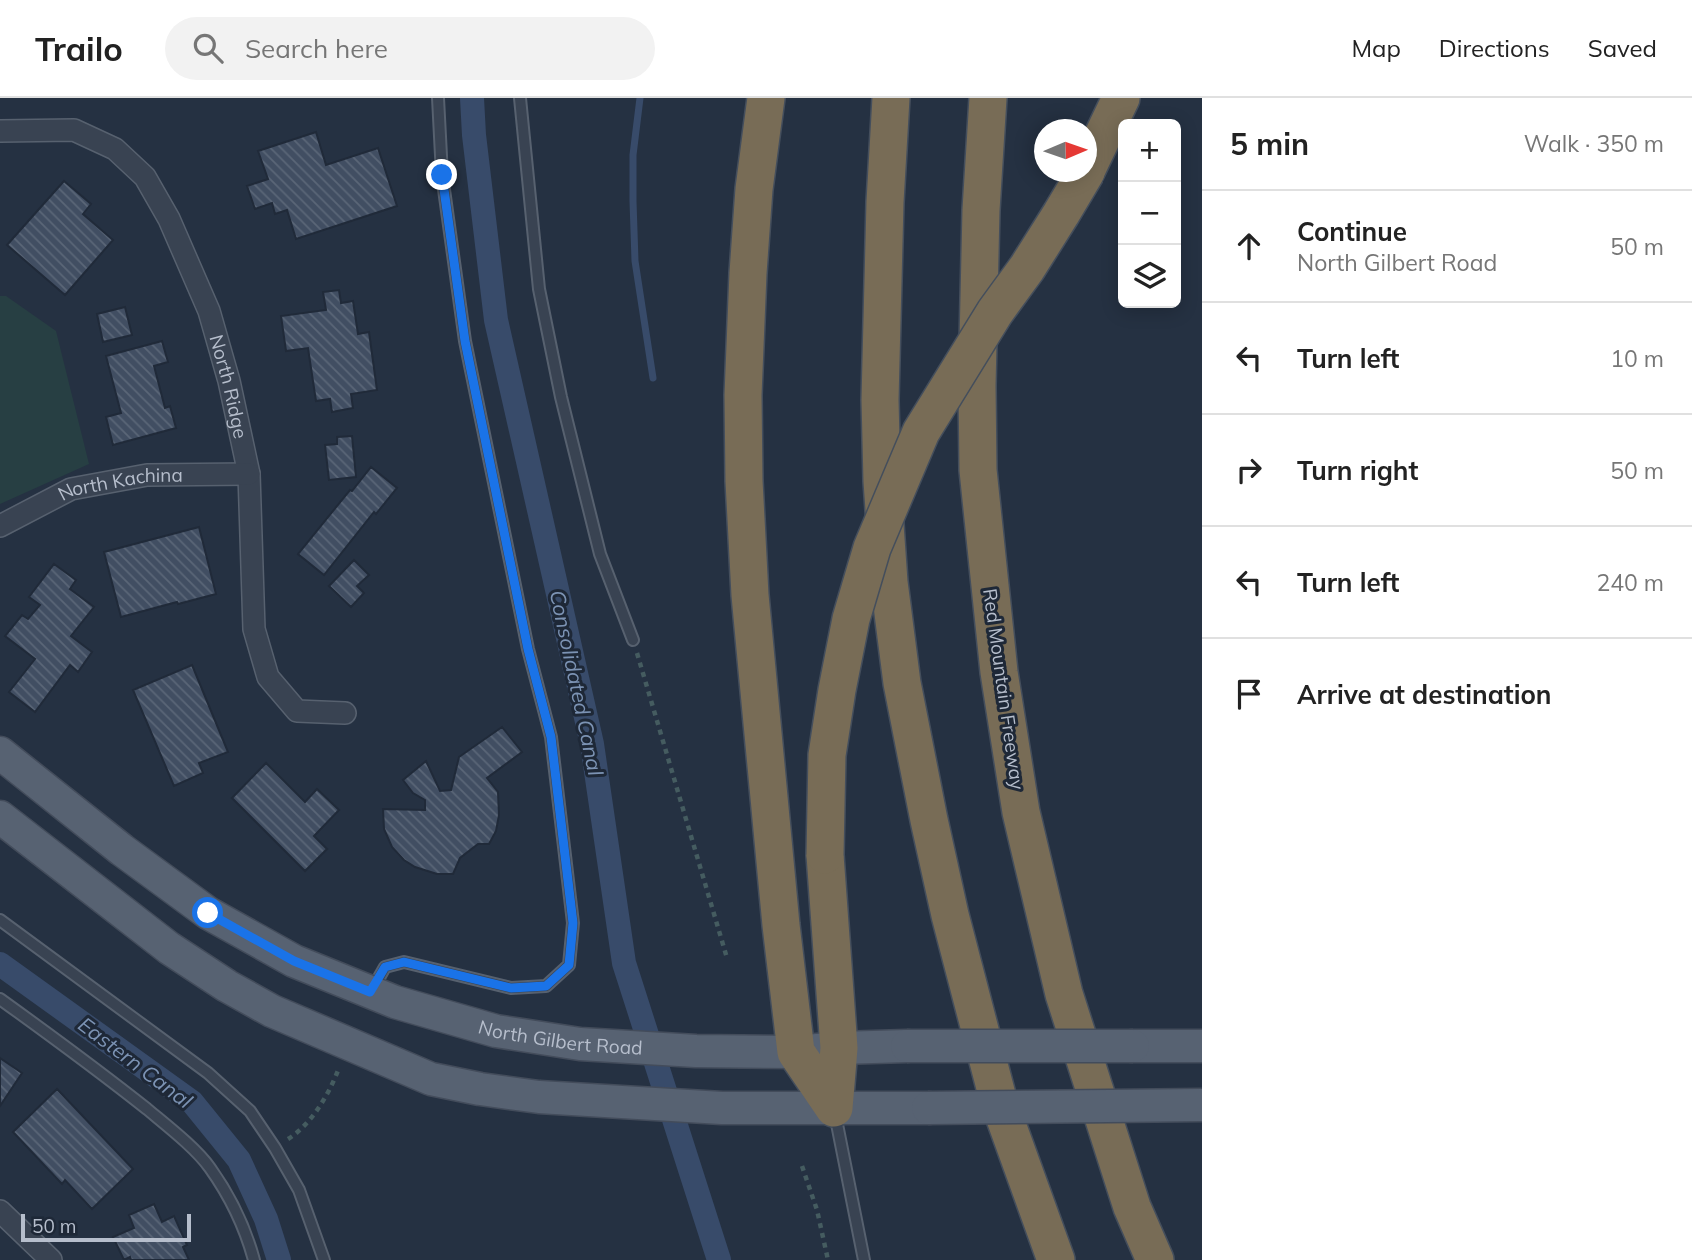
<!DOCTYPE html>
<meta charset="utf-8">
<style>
:root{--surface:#fff;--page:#f2f2f2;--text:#222;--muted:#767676;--line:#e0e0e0}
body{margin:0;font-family:Mulish,sans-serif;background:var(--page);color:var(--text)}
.controls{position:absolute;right:21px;top:21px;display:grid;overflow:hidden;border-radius:10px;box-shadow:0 4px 18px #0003}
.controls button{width:63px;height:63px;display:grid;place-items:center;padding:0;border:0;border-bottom:2px solid var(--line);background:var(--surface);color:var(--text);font:35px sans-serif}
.compass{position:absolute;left:1034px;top:21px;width:63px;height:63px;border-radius:50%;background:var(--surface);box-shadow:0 4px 18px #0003;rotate:88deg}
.scale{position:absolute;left:21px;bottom:18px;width:170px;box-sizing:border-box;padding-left:7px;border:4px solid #b6becc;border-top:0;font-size:19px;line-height:24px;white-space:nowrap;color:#b6becc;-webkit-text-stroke:5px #1e2837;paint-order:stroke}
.stop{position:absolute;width:21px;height:21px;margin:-16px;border:5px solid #1a73e8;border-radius:50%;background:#fff}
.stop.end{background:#1a73e8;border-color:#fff;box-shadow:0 2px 7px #0008}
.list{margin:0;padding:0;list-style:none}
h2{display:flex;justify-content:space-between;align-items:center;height:91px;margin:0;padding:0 28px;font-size:30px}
h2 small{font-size:23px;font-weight:400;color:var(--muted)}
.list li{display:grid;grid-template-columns:46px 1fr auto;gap:21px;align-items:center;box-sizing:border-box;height:112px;padding:0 28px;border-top:2px solid var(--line)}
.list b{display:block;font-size:26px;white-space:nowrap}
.list p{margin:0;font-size:23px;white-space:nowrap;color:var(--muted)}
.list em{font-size:23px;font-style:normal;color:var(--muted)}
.icon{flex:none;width:38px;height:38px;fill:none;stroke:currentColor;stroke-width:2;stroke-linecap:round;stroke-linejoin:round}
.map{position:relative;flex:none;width:1202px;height:1162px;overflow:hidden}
header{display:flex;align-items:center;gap:42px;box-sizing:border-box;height:98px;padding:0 35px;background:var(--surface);border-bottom:2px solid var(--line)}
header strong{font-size:33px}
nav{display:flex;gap:38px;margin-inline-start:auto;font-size:24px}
.search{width:490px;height:63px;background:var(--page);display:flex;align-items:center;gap:18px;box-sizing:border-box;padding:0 24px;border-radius:38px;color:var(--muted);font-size:26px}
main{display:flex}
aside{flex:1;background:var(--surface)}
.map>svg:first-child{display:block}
</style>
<header>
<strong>Trailo</strong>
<div class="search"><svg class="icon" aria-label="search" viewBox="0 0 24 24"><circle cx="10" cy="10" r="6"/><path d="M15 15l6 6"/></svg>Search here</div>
<nav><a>Map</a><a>Directions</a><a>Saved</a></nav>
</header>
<main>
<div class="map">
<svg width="1202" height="1162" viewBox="0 0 1202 1162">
<defs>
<pattern id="building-back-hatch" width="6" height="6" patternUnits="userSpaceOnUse" patternTransform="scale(1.75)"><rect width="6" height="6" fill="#414e62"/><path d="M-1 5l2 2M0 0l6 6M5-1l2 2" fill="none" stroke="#5a6677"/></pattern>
</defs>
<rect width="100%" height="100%" fill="#253142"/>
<!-- park -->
<path fill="#273f43" d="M0,198H6L56,233L89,366L0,406Z"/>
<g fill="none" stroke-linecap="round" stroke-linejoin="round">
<!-- stream -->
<path stroke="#384b6a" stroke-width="7" d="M640,0L633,57V103L635,163L653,280"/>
<!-- canal -->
<path stroke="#384b6a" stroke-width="24" d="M472,0L474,37L496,222L592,646L624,865L719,1162
M0,866L192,1004L239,1062L266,1121L279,1162"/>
</g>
<!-- building -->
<path fill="url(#building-back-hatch)" stroke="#202a39" stroke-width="2" d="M316,34L326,67L378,50L397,108L296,141L287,112L275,116L272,105L255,111L247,88L268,81L258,53Z
M64,83L91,106L83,116L113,142L65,197L7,147Z
M339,192L341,205L353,203L358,236L369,234L377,292L351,296L353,310L332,314L330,301L316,303L308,250L286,253L281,218L326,212L323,194Z
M125,209L132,237L103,244L97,216Z
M162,243L168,264L154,268L165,310L170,308L176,330L113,347L106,319L121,315L106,258Z
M352,338L356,379L329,382L325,347L337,346V339Z
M371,369L397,390L376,416L374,414L324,477L298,456L350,392L352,393Z
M199,429L216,496L178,506L177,504L121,519L104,454Z
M354,462L369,477L357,488L364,495L351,509L329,488Z
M54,466L76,482L70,491L94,509L71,538L92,554L78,574L70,567L35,614L9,594L35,561L5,538L22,517L28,521L40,507L29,499Z
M192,567L228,654L199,665L203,675L174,688L133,592Z
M502,629L522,654L487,680L498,694L499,717L496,733L489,746H478L460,760L453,776H437L415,769L404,762L392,749L384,731L383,711L425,712V702L413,695L403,682L426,663L440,693L451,692L459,659Z
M266,665L305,704L317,691L339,712L314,738L327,751L305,773L232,700Z
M0,960L22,975L0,1008Z
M57,991L133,1071L92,1111L65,1082L62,1086L13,1034Z
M154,1106L162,1124L174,1118L187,1147L183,1149L189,1162H131L130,1159L124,1162L113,1139L134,1130L129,1117Z"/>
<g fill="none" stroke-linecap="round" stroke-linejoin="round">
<!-- lane casing -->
<g stroke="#57616f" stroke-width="14">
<path id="lane" d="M520,0L539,191L561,299L600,456L633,542
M0,822L208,975L250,1013L275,1050L299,1092L324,1162
M372,892L385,869L404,864L511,890L546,888L569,867L573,825L551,639L528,551L465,243L442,77L438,0
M0,901C50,937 99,973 147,1011C166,1027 196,1050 210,1070C230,1098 245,1129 254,1162
M835,1016L864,1162"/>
</g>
<!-- street casing -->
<g stroke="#57616f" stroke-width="24">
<g id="street">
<path id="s1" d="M0,33L74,32L115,51L145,79L169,121L209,213L229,283L249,376L254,531L268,579L297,613L345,615"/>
<path id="s2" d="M0,428L71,391L147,377L249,376"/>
<path d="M0,1113L51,1162"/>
</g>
</g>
<!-- primary casing -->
<g stroke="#434c5b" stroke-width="35">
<g id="primary">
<path id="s3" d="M0,655L122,752L208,815L294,863L395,904L496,933L580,946L696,953L796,954L839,950L907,948"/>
<path d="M0,719L169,850L227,888L272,913L431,981L480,991L539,999L605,1003L722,1010H928"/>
<path d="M1133,948H1202"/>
</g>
</g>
<!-- highway casing -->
<g stroke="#444e5c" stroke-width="40">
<path id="highway" d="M766,0L754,91L748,175L743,297L744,383L750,497L781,827L796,954L834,1010
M891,0L885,104L880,302L882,383L889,484L902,585L929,722L950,817L998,1001L1056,1162
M988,0L981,112L977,288L978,372L999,574L1021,714L1064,896L1132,1109L1155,1162
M1086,73L1121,0
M825,757L839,950L834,1010"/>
</g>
<!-- path -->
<path stroke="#455c60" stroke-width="4.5" stroke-dasharray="5 5" stroke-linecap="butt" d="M637,555L727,860
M288,1041C312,1026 329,996 339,970
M802,1068L817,1112L828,1162"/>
<!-- lane -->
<use href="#lane" stroke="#394352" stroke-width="10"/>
<!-- street -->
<use href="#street" stroke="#394352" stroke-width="21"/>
<!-- primary -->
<use href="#primary" stroke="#576272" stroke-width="32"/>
<!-- highway -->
<use href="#highway" stroke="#786c56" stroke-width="37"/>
<!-- primary-bridge casing -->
<g stroke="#434c5b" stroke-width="35" stroke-linecap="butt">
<path id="primary-bridge" d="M907,948H1133
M928,1010L1202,1007"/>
</g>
<!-- highway-bridge casing -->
<g stroke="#444e5c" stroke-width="40" stroke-linecap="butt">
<path id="highway-bridge" d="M825,757L827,657L837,592L851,521L872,450L921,334L995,214L1027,170L1061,116L1086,74"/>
</g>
<!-- primary-bridge -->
<use href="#primary-bridge" stroke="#576272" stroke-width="32"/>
<!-- highway-bridge -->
<use href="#highway-bridge" stroke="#786c56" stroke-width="37"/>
</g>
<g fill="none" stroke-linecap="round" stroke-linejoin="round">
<!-- route -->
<path stroke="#1a73e8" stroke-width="9" d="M208,815L294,863L370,894L385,869L404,864L511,890L546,888L569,867L573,825L551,639L528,551L465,243L442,77"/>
</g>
<g text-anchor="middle" stroke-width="6" stroke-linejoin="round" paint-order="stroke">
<!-- street labels -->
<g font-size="19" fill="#b6becc" stroke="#1e2837">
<text dy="7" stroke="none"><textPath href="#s1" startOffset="387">North Ridge</textPath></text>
<text dy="7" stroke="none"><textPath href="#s2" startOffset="130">North Kachina</textPath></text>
<text transform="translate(1004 591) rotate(82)" y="7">Red Mountain Freeway</text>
<text dy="7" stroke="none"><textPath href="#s3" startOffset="640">North Gilbert Road</textPath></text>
</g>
<!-- water labels -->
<g font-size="21" font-style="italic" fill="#7c93b4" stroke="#1e2837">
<text transform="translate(576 585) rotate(78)" y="7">Consolidated Canal</text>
<text transform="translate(135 965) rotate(37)" y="7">Eastern Canal</text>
</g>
</g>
</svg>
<div class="controls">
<button>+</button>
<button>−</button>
<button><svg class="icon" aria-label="layers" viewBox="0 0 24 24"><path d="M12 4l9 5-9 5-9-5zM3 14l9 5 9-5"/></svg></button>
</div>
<svg class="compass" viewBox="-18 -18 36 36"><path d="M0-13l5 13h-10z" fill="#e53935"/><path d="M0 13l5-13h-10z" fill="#767676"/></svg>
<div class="scale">50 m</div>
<div class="stop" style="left:208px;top:815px"></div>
<div class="stop end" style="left:442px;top:77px"></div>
</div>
<aside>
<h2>5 min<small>Walk · 350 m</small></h2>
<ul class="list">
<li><svg class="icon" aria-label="ahead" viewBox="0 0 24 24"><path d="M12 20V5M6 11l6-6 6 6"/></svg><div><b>Continue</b><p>North Gilbert Road</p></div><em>50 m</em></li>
<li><svg class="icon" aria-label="left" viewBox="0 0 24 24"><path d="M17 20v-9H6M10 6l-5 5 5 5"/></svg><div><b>Turn left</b></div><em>10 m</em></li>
<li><svg class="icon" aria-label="right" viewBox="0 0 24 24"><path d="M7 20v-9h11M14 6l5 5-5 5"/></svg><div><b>Turn right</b></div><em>50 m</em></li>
<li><svg class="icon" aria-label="left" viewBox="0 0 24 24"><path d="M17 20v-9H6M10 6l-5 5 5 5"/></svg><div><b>Turn left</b></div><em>240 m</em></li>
<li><svg class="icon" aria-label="arrive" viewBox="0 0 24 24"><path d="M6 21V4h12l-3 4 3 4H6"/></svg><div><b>Arrive at destination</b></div></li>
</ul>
</aside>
</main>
